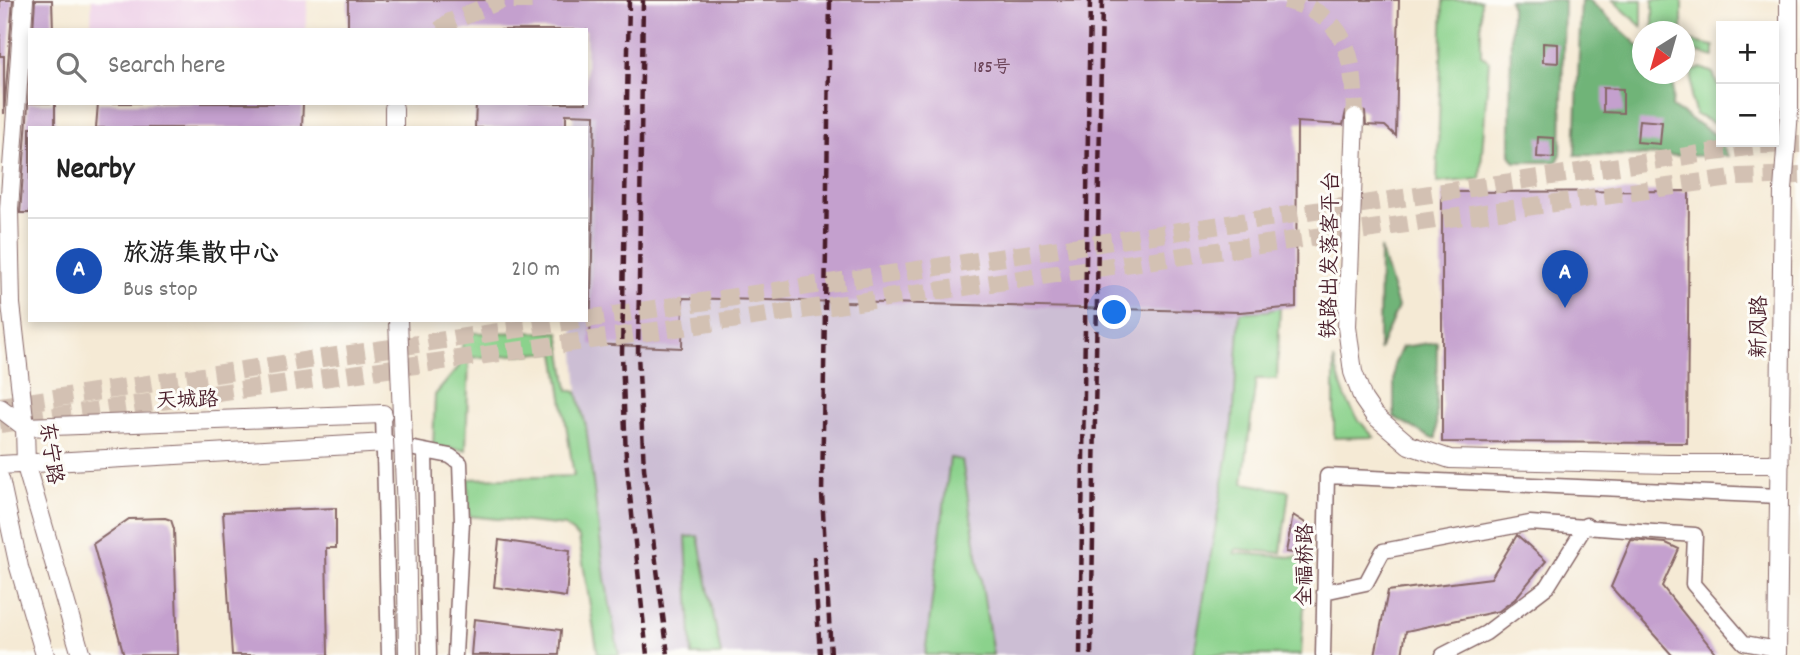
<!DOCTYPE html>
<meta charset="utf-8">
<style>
:root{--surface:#fff;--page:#f6f6f6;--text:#222;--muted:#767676;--line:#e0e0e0;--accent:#0b8043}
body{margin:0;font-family:Dekko,"LXGW WenKai TC",sans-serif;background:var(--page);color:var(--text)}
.controls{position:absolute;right:21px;top:21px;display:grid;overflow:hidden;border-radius:0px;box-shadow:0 4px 10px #0003}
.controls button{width:63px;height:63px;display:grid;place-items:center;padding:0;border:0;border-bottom:2px solid var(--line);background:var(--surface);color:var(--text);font:35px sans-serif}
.compass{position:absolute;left:1632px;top:21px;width:63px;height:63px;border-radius:50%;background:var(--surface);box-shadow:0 4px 10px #0003;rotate:217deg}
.you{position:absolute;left:1115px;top:313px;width:24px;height:24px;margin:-18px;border:5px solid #fff;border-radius:50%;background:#1a73e8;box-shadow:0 0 0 10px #1a73e833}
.badge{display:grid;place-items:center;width:46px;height:46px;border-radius:50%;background:var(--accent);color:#fff;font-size:23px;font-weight:700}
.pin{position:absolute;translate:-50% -58px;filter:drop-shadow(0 2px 4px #0008)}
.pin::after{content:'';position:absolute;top:37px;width:24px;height:21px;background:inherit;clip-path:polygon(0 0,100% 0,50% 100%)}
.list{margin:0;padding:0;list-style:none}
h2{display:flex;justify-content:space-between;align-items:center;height:91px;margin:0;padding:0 28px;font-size:30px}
h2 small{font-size:23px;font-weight:400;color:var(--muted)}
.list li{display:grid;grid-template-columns:46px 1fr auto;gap:21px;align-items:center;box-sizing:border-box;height:105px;padding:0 28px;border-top:2px solid var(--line)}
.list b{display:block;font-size:26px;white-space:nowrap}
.list p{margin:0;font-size:23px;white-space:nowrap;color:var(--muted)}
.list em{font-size:23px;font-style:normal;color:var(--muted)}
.icon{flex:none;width:38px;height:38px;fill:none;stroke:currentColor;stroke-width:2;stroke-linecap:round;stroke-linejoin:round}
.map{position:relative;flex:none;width:1800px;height:655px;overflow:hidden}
.search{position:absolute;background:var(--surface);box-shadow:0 4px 10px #0003;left:28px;top:28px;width:560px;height:77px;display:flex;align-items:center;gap:18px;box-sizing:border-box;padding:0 24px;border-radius:0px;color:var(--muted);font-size:26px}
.panel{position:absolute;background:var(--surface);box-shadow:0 4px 10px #0003;left:28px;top:126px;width:560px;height:196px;border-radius:0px}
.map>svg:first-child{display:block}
</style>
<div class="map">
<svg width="1800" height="655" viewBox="0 0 1800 655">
<rect width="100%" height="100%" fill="#fdfcf7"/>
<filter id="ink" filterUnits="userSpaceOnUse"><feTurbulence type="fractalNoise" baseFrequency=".0143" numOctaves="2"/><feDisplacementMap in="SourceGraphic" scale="14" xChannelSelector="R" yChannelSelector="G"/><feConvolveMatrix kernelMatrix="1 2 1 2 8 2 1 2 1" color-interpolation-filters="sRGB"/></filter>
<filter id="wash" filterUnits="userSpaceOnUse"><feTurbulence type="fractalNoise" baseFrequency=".00686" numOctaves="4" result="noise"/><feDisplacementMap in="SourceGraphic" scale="28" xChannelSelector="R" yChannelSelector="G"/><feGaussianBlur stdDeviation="1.57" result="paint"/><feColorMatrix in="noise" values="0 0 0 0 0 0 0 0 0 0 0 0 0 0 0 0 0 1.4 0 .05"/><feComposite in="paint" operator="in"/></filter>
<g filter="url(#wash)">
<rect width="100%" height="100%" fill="#f5ead5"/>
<!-- built -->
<path fill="#eed0e8" d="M92,0H308L306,30H91Z"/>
<!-- industrial -->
<path fill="#ccbed4" d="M1275,0L1268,311L1256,379L1235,549L1213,655H598L573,327V320H586V128H573V103Z"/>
<!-- green -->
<path fill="#8bd28c" stroke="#6a785c" stroke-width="2" d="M1443,0H1481V55L1489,61L1480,179L1437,183Z
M1613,0H1642V27L1616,3Z
M1653,0H1682V31H1653Z
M1685,40L1714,46V57L1685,50Z
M1701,68L1713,73L1721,94V127L1696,115L1691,99L1692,72Z
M1280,307L1277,379H1256L1243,483L1289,491L1281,553L1236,549L1234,553L1307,558L1301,655H1194L1233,423L1240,312L1268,311Z
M559,332L568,390L577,392L586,426L605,578L619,655H598L579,538L565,526L469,516L468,479L574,476L555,352L469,358L466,450L433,447L435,395L461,364L463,333Z
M1334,359C1342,393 1349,412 1374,437L1334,438Z
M950,458L962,460L993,655H925Z
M698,536L721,655H692L686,537Z"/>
<!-- forest -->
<path fill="#70b478" stroke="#5d6a52" stroke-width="2" d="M1509,0H1564L1561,154L1557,162H1515L1510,155L1511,5Z
M1581,0H1589L1642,49L1643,74H1674L1672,107L1717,136L1728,156L1575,155Z
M1380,248L1398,307L1379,350Z
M1437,342L1436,438H1431L1394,417V365L1402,347Z"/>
<g id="blocks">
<!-- building -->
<path fill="#c4a0ce" d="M0,0H13L4,114V56H0Z
M35,0H52L53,30H33Z
M348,0H1399L1396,136L1385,126L1366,125L1365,112L1356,107L1346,111L1343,125L1297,122L1296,307L1240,312L683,298L682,348L590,344L595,115L566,114V128H475L476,103H586V30H348Z
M1543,43L1558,44V63L1543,62Z
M30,79V103H55V128H30V213H20Z
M1603,88L1623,89V113L1603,112Z
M98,103H303L302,128H96Z
M1639,120L1662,122L1660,144L1637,142Z
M1538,137L1554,138V158L1537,157Z
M1689,191L1687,443L1442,442V192Z
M336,508V548H326L328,655H232L223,512Z
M1293,515L1310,526L1306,554L1286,552Z
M165,518L171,520L174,529L178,655H124L93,544L129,519Z
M1517,535L1546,561L1515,599L1499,611L1406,631L1402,655H1375L1388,591L1491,578Z
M499,540L570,550L566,597L494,587Z
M1631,540L1666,543L1679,549L1662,586L1717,655H1672L1611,587Z
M474,619L561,630L559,655H471Z"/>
</g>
</g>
<g filter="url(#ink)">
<use href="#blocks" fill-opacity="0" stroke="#866666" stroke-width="2"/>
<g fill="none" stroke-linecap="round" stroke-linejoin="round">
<!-- major-tunnel -->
<path stroke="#d3c1b3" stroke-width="18" stroke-dasharray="18 9" stroke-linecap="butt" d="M1285,0C1350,16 1354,59 1355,118
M440,30L450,22L501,0H535
M586,319L1761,145L1800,144
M0,406L579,320
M0,424L1738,177L1800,175"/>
<!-- minor casing -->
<g stroke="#866666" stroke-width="17">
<path id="minor" d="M383,414L389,655
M394,445L450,456L460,463L462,522L455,655
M425,452L429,655
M1324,592L1366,583L1383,551L1530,523L1695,535L1693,584L1744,643L1777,649
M1323,655L1327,476L1779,496
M1443,655L1486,633L1548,586L1586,525"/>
</g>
<!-- major casing -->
<g stroke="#866666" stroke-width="20">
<path id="major" d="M24,0L9,209L11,304L25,427L26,466L81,655
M394,108V128
M0,408L25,427L383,414
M1669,464H1780
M0,465L386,443
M0,479L19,567L45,655
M1777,655L1783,190L1789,111V0"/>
</g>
<!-- minor -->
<use href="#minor" stroke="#fff" stroke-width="14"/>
<!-- major -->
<use href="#major" stroke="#fff" stroke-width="18"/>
<!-- rail -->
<path stroke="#4a1f2b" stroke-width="4.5" stroke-dasharray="10 5" stroke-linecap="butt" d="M629,0L622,354L626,458L647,655
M643,0L638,354L644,468L668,655
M830,0L822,494L831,655
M814,557L820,655
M1080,655L1090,0
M1091,655L1102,0"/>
<!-- major-bridge casing -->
<g stroke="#866666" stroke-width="20" stroke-linecap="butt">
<path id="major-bridge" d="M1355,118L1347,327L1353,372L1363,399L1374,415L1409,445L1450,459L1669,464
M398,320L406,511L408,655"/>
</g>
<!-- major-bridge -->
<use href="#major-bridge" stroke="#fff" stroke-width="18"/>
</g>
</g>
<g text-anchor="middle" stroke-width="6" stroke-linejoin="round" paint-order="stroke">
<!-- number labels -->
<g font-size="18" fill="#683f54">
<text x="992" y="72">185号</text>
</g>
<!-- street labels -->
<g font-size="21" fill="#4a1f2b" stroke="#fdfcf7">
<text transform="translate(1329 255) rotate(-89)" y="7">铁路出发落客平台</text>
<text transform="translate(1758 327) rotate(-89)" y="7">新风路</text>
<text transform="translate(187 399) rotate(-2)" y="7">天城路</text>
<text transform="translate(52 453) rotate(82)" y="7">东宁路</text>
<text transform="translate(1304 565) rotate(-89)" y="7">全福桥路</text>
</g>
</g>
</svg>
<div class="controls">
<button>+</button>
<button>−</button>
</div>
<svg class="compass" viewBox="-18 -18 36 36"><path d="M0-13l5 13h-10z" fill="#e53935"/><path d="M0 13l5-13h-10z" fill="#767676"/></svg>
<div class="you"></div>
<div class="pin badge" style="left:1565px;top:308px;background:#1a4fb4">A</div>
<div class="search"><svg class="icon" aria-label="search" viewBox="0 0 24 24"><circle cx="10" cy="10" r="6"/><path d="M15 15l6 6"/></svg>Search here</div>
<section class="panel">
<h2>Nearby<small></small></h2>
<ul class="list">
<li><span class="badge" style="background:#1a4fb4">A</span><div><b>旅游集散中心</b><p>Bus stop</p></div><em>210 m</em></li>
</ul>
</section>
</div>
